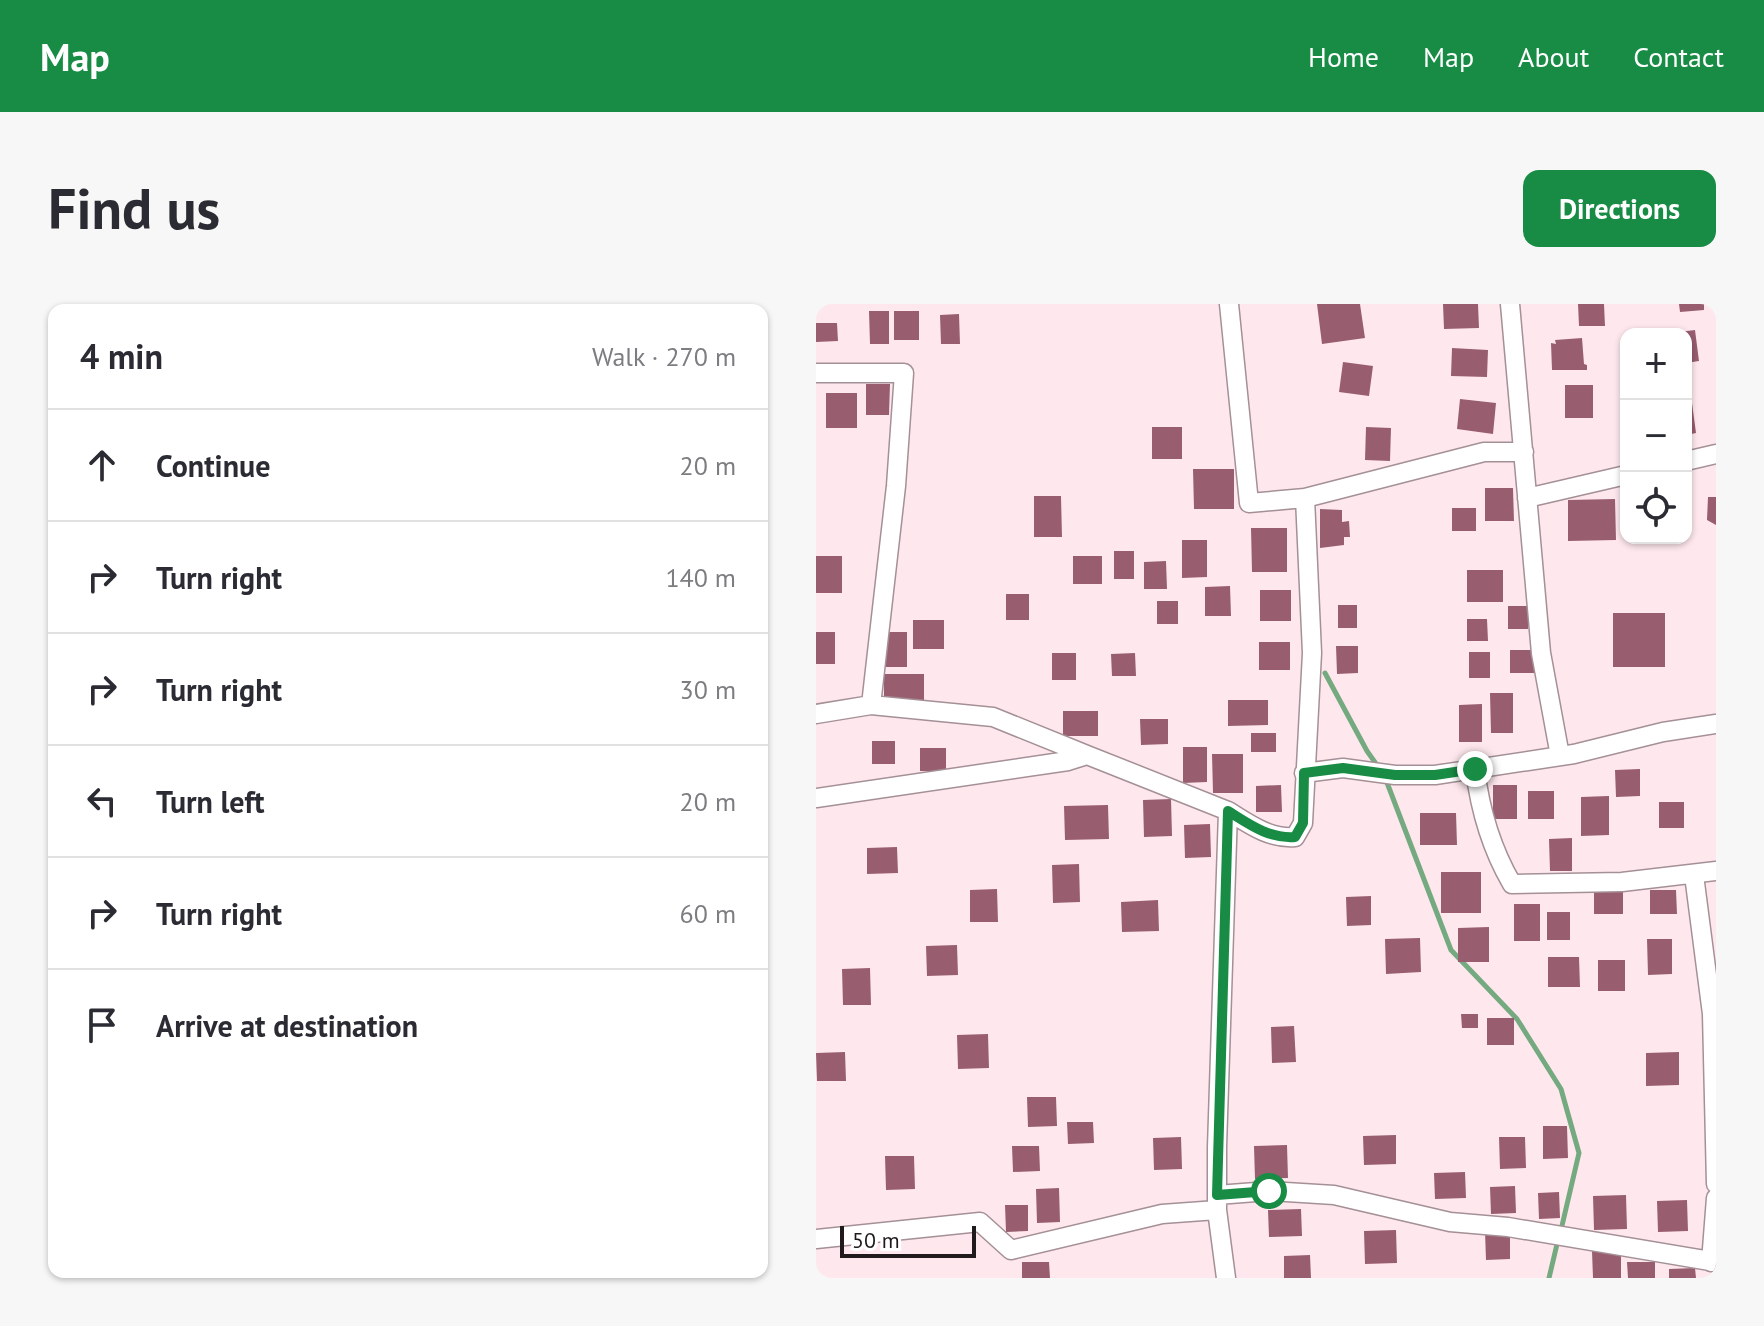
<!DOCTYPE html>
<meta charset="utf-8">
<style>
:root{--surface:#fff;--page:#f7f7f7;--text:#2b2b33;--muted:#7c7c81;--line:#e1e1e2;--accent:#188c45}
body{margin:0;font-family:"PT Sans",sans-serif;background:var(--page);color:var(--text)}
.controls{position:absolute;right:24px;top:24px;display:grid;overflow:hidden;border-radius:16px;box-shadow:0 2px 6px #0004}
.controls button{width:72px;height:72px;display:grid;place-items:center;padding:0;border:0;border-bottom:2px solid var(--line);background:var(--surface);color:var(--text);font:40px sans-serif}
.scale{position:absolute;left:24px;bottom:20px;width:136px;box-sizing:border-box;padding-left:8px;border:4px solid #211a1c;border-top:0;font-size:22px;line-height:28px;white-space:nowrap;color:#211a1c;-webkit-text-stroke:6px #fff;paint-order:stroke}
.stop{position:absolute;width:24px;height:24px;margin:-18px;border:6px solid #188c45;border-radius:50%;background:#fff}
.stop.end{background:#188c45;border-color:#fff;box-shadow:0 2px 8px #0008}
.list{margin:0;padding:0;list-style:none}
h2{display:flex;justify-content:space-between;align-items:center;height:104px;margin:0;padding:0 32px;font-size:34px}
h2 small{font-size:26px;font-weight:400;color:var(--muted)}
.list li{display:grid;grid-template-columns:52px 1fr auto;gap:24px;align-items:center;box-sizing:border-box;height:112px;padding:0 32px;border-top:2px solid var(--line)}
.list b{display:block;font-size:30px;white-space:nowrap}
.list em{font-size:26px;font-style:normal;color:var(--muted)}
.icon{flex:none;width:44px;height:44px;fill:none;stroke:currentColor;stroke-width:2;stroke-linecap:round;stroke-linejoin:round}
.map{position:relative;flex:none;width:900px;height:974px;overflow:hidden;border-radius:16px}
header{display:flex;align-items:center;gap:48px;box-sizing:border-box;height:112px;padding:0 40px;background:var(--accent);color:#fff}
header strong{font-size:38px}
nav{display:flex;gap:44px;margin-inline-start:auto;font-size:28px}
.intro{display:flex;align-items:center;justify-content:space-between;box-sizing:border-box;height:192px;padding:0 48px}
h1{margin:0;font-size:56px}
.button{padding:20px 36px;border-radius:16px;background:var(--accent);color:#fff;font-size:28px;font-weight:700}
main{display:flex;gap:48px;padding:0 48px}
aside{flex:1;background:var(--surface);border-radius:16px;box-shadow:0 2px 6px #0004}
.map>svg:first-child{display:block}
</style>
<header>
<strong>Map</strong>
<nav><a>Home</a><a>Map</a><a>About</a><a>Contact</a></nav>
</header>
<div class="intro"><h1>Find us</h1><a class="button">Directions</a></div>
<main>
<aside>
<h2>4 min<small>Walk · 270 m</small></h2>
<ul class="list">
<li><svg class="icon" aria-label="ahead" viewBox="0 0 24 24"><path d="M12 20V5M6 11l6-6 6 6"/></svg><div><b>Continue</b></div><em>20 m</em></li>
<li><svg class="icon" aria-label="right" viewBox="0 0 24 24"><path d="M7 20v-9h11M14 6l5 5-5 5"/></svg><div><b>Turn right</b></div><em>140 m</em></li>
<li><svg class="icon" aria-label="right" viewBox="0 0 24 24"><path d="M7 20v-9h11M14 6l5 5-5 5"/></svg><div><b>Turn right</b></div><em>30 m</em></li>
<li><svg class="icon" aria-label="left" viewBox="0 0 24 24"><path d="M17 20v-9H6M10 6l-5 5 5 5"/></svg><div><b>Turn left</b></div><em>20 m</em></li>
<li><svg class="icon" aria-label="right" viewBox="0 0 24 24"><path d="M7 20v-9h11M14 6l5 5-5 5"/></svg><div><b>Turn right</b></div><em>60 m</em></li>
<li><svg class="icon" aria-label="arrive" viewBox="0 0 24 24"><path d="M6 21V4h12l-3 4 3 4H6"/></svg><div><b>Arrive at destination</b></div></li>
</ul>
</aside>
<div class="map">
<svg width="900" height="974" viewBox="0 0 900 974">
<rect width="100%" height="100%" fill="#fee8ee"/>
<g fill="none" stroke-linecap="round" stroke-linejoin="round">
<!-- stream -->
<path stroke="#75aa81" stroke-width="5" d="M509,369L551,447L563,464
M570,476L635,646L701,715L745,785L763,849L745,926
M733,974L742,936"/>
</g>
<!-- building -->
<path fill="#995d70" d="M501,0H544L549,34L506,40Z
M627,0H662L663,24L628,25Z
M762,0H788L789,22H763Z
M863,0H888V6L864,8Z
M53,7H73V40H54Z
M78,7H103V36H78Z
M143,10L144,40H125L124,11Z
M0,19H21L22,37L0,38Z
M879,26L883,57L870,59V30L863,28Z
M766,34L768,60L771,61V66H736L735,39L740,40L739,36Z
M636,44L672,46L671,73L635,72Z
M527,58L557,62L553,92L523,88Z
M50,80H74L73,111H50Z
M749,81H777V114H749Z
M10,89H41V124H10Z
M644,95L680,99L677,130L641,125Z
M876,99L880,129L870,131V100Z
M336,123H366V155H336Z
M550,123L575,124L574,157L549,156Z
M377,165H418V205H378Z
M669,184H697L698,217H669Z
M218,192H245L246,233H218Z
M892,193H900V221L891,216Z
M799,195L800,236L752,237V196Z
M636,204H660V227H636Z
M504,205L526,206V218L533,217L534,233H528V241L504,244Z
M435,224H471V268H436Z
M366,236H391V273L366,274Z
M298,247H318V275H298Z
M0,252H26V289H0Z
M257,252H286V280H257Z
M350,257L351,285H328V258Z
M651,266H687V298H651Z
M414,282L415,312H389V283Z
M444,286H475V317H444Z
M190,290H213V316H190Z
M341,297H362V320H341Z
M522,301H541V324H522Z
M692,302H712V325H692Z
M797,309H849V363H797Z
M651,315H671L672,337H651Z
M97,316H128V345H97Z
M0,328H19V360H0Z
M70,328H91V363H70Z
M443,338H474V366H443Z
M520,342H542V369L521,370Z
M694,346H721V369H694Z
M653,348H674V374H653Z
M236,349H260V376H236Z
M319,349L320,372H296L295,350Z
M68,370H108V398H68Z
M674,389H697V429H675Z
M412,396H452V421L412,422Z
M666,400V438H643V401Z
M247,407H282V432H247Z
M324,415H352V440L325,441Z
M435,429H460V448H435Z
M56,437H79V460H56Z
M367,443H391V478L367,479Z
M104,444H130V467H104Z
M396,450H427V489H397Z
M824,465V492L800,493L799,466Z
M465,481L466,508H440V482Z
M677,481H701V515H677Z
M712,487H738V515H712Z
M793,492V531L765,532V493Z
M355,495L356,532L328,533L327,496Z
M843,498H868V524H843Z
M292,501L293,535L249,536L248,502Z
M604,509H640L641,541H604Z
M394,520L395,553L369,554L368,521Z
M756,534V567H734L733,535Z
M81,543L82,569L51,570V544Z
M263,560L264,598L237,599L236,561Z
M625,568H665V609H625Z
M807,583V610H778V584Z
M181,585L182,618H154V586Z
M834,586H860L861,610H834Z
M555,592V621L531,622L530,593Z
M342,596L343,627L306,628L305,598Z
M698,600H724V637H698Z
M731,608H754V636H731Z
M673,623V658H642V624Z
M604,634L605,668L570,670L569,635Z
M831,635H856V670L832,671Z
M141,641L142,671L111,672L110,642Z
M732,653H763L764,683H732Z
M782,656H809V687H782Z
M54,664L55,701H27L26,665Z
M645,710H662V724H646Z
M671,714H698V741H671Z
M478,722L480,758L456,759L455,723Z
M172,730L173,764L142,765L141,731Z
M29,748L30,777H1L0,749Z
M863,748V781L830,782V749Z
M211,793H240L241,822L212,823Z
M251,818H277L278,839L252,840Z
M727,822H751L752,854L727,855Z
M580,831V860L548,861L547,832Z
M365,833L366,865L338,866L337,834Z
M683,833H709L710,864L684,865Z
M471,841L472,874L439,875L438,842Z
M196,842H223L224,867L197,868Z
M69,852H98L99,885L70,886Z
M649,868L650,894L619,895L618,869Z
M699,882L700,909L675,910L674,883Z
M243,884L244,918L221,919L220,885Z
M743,888L744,914L723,915L722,889Z
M810,891L811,925L778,926L777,892Z
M871,896L872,927L842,928L841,897Z
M189,901H212V927L190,928Z
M485,905L486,932L453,933L452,906Z
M580,926L581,959L549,960L548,927Z
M669,927H694V955L670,956Z
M805,946V974H777L776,947Z
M494,951L495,974H468V952Z
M206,958H233L234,974H206Z
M811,958H839V974H812Z
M879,964L880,974H853V965Z"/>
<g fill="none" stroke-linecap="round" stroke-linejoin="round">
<!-- minor casing -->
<g stroke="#a49096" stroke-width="21">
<path id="minor" d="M694,0L725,349L744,452
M0,69H88L80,182L55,401L0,410
M870,157L900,150
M489,194L668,148H708
M711,194L810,171
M55,401L177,413L271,451
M659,465C664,506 675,544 696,580L806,578L900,567
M488,469L527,464L579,471H619L758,450L847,428L900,420
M0,494L252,457L271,451L412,507
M878,571L896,710L900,880
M401,891L453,887L518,891L634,918L692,923L900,958
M0,935L164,918L195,946L346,910L401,906
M895,958L900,894
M410,974L401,906V843L412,507C433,520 453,535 479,533L487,519L496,349L489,194L433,199L413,0"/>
</g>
<!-- minor -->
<use href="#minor" stroke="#fff" stroke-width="18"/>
</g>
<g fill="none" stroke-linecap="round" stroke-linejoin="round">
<!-- route -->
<path stroke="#188c45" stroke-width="10" d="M453,887L401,891L412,507C433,520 453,535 479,533L487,519L488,469L527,464L579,471H619L659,465"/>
</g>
</svg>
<div class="controls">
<button>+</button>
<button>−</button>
<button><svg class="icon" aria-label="locate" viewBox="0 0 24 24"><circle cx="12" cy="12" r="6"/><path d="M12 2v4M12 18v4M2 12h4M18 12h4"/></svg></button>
</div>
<div class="scale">50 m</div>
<div class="stop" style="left:453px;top:887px"></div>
<div class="stop end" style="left:659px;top:465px"></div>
</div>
</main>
